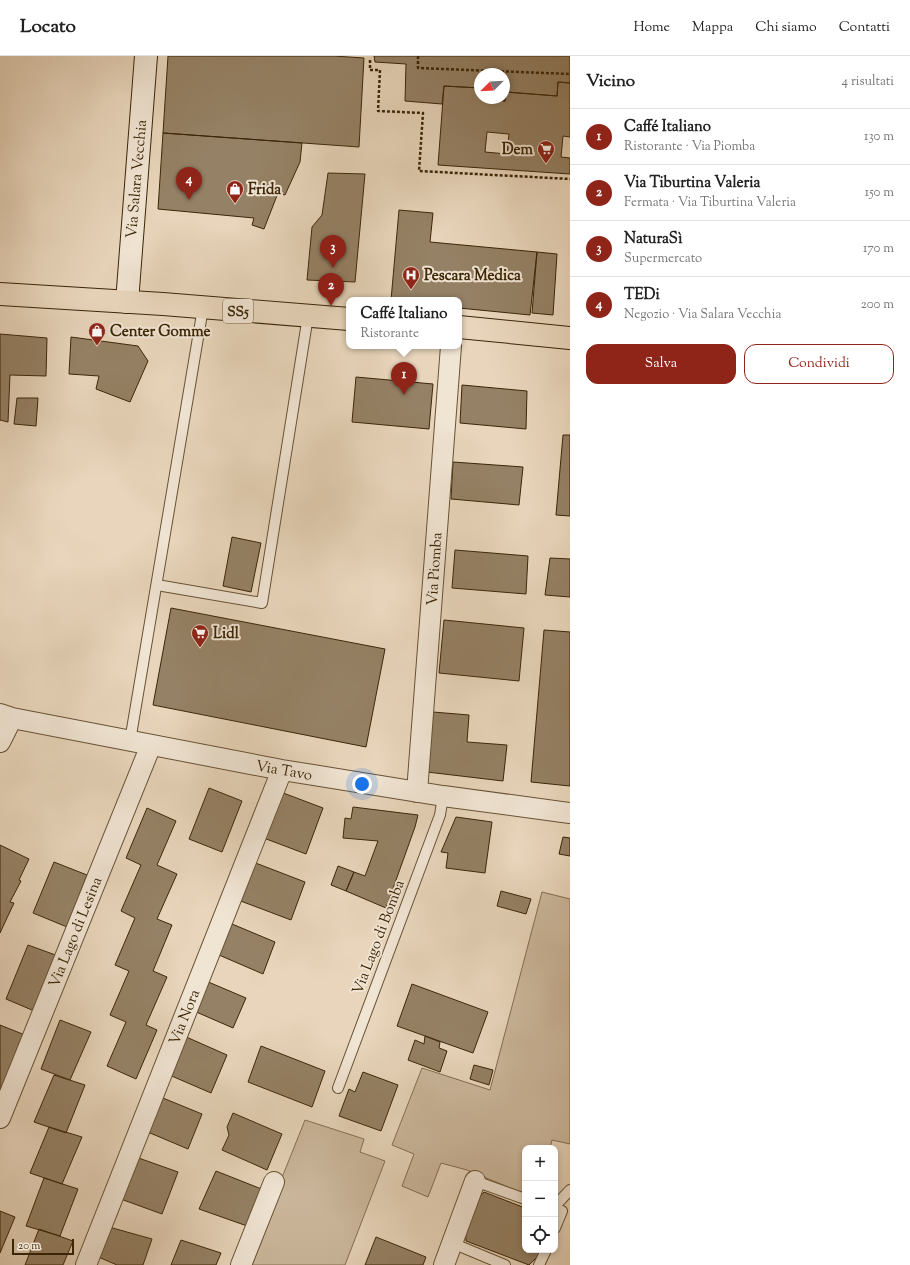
<!DOCTYPE html>
<html lang="it">
<meta charset="utf-8">
<style>
:root{--surface:#fff;--page:#f2f2f2;--text:#222;--muted:#767676;--line:#e0e0e0;--accent:#8f2418}
body{margin:0;font-family:"Sorts Mill Goudy",serif;background:var(--page);color:var(--text)}
.controls{position:absolute;right:12px;bottom:12px;display:grid;overflow:hidden;border-radius:8px;box-shadow:0 2px 6px #0003}
.controls button{width:36px;height:36px;display:grid;place-items:center;padding:0;border:0;border-bottom:1px solid var(--line);background:var(--surface);color:var(--text);font:20px sans-serif}
.compass{position:absolute;left:474px;top:12px;width:36px;height:36px;border-radius:50%;background:var(--surface);box-shadow:0 2px 6px #0003;rotate:246deg}
.scale{position:absolute;left:12px;bottom:10px;width:62px;box-sizing:border-box;padding-left:4px;border:2px solid #3c2607;border-top:0;font-size:11px;line-height:14px;white-space:nowrap;color:#3c2607;-webkit-text-stroke:3px #f0e4d3;paint-order:stroke}
.you{position:absolute;left:362px;top:728px;width:14px;height:14px;margin:-10px;border:3px solid #fff;border-radius:50%;background:#1a73e8;box-shadow:0 0 0 6px #1a73e833}
.badge{display:grid;place-items:center;width:26px;height:26px;border-radius:50%;background:var(--accent);color:#fff;font-size:13px;font-weight:700}
.pin{position:absolute;translate:-50% -33px;filter:drop-shadow(0 1px 2px #0008)}
.pin::after{content:'';position:absolute;top:21px;width:14px;height:12px;background:inherit;clip-path:polygon(0 0,100% 0,50% 100%)}
.popup{position:absolute;left:346px;top:241px;width:116px;height:52px;box-sizing:border-box;display:grid;place-content:center;border-radius:8px;background:var(--surface);filter:drop-shadow(0 1px 3px #0005);font-size:13px;white-space:nowrap;color:var(--muted)}
.popup b{font-size:15px;color:var(--text)}
.popup::after{content:'';position:absolute;left:50%;top:100%;margin-left:-8px;border:8px solid transparent;border-top-color:var(--surface)}
.list{margin:0;padding:0;list-style:none}
h2{display:flex;justify-content:space-between;align-items:center;height:52px;margin:0;padding:0 16px;font-size:17px}
h2 small{font-size:13px;font-weight:400;color:var(--muted)}
.list li{display:grid;grid-template-columns:26px 1fr auto;gap:12px;align-items:center;box-sizing:border-box;height:56px;padding:0 16px;border-top:1px solid var(--line)}
.list b{display:block;font-size:15px;white-space:nowrap}
.list p{margin:0;font-size:13px;white-space:nowrap;color:var(--muted)}
.list em{font-size:13px;font-style:normal;color:var(--muted)}
.actions{display:flex;gap:8px;padding:12px 16px}
.actions a{flex:1;padding:9px 0;border:1px solid var(--accent);border-radius:12px;text-align:center;font-size:14px;color:var(--accent)}
.actions .main{background:var(--accent);color:#fff}
.icon{flex:none;width:22px;height:22px;fill:none;stroke:currentColor;stroke-width:2;stroke-linecap:round;stroke-linejoin:round}
.map{position:relative;flex:none;width:570px;height:1209px;overflow:hidden}
header{display:flex;align-items:center;gap:24px;box-sizing:border-box;height:56px;padding:0 20px;background:var(--surface);border-bottom:1px solid var(--line)}
header strong{font-size:19px}
nav{display:flex;gap:22px;margin-inline-start:auto;font-size:14px}
main{display:flex}
aside{flex:1;background:var(--surface)}
.map>svg:first-child{display:block}
</style>
<header>
<strong>Locato</strong>
<nav><a>Home</a><a>Mappa</a><a>Chi siamo</a><a>Contatti</a></nav>
</header>
<main>
<div class="map">
<svg width="570" height="1209" viewBox="0 0 570 1209">
<rect width="100%" height="100%" fill="#e8d5bb"/>
<filter id="stains"><feTurbulence type="fractalNoise" baseFrequency=".005" numOctaves="4"/><feColorMatrix values="0 0 0 0 .2 0 0 0 0 .09 0 0 0 0 .02 0 0 0 .5 -.17"/></filter>
<radialGradient id="worn" r=".72"><stop offset=".6" stop-color="#630" stop-opacity="0"/><stop offset="1" stop-color="#630" stop-opacity=".3"/></radialGradient>
<!-- green -->
<path fill="#cbb79c" stroke="#846e52" d="M542,836L570,843V1088L552,1084L550,1092H525V1138L467,1114L441,1107L428,1141L402,1130L414,1098L392,1089L422,1012L490,1034Z
M305,1064L364,1083L360,1096L385,1105L345,1209H247Z"/>
<!-- building -->
<path fill="#958165" stroke="#3c2607" fill-rule="evenodd" d="M168,0H334L364,2L359,91L163,77Z
M374,0H570V27L558,26L557,40L506,36L505,45L483,43L504,42V18H480V32L444,30L442,48L405,45L406,8L375,6Z
M558,26L570,27V81L563,80L561,101L570,102V118L438,109L444,30L480,32V42L505,45L506,36L557,40ZM487,76L509,78L507,98L485,96Z
M163,77L302,87L300,106L285,139L278,137L264,173L252,169L254,162L158,153Z
M328,117L365,118L355,226L307,224L312,171L322,159Z
M399,154L433,157L430,186L537,196L530,259L459,252V244H391Z
M537,196L557,198L553,259L532,257Z
M0,278L47,282L46,320L10,319L8,366L0,364Z
M71,281L138,290L148,305L130,346L96,333L99,320L69,318Z
M356,321L433,328L429,373L352,366Z
M462,329L527,335L526,373L460,367Z
M17,342H38L36,370L14,368Z
M563,379H570V460L556,459Z
M453,406L523,411L519,449L451,443Z
M232,481L261,487L251,536L223,530Z
M455,494L528,500L526,538L452,532Z
M550,502L570,503V541L545,539Z
M171,552L385,593L366,691L153,649Z
M444,564L524,572L519,625L439,617Z
M544,574L570,576V730L531,726Z
M433,656L469,659L467,686L507,689L503,725L427,716Z
M209,732L242,745L222,796L189,783Z
M278,735L323,752L306,798L261,781Z
M353,751L418,759L415,771L386,852L346,835L354,816L365,820L378,785L343,782L345,762L351,763Z
M147,752L176,765L157,809L177,818L157,863L172,869L153,915L167,921L146,969L157,974L136,1023L107,1010L126,966L110,959L129,915L115,909L135,862L121,855L141,809L126,802Z
M456,761L492,766L485,817L446,812L448,797L441,796Z
M563,781L570,782V800L559,798Z
M0,789L29,803L19,824L21,825L10,846L14,847L0,877Z
M54,806L87,819L67,871L33,857Z
M253,806L305,826L291,864L238,844Z
M338,810L354,816L346,835L331,829Z
M501,835L531,843L526,858L497,850Z
M232,868L275,886L263,918L219,899Z
M28,889L61,901L39,957L6,943Z
M206,925L246,942L233,972L194,955Z
M412,928L488,956L473,997L397,970Z
M60,964L91,976L70,1024L41,1013Z
M0,969L25,979L13,1014L0,1034Z
M184,980L227,999L211,1037L167,1018Z
M425,980L440,986L439,992L447,995L440,1016L408,1004L415,984L424,988Z
M261,990L325,1015L312,1051L248,1026Z
M474,1009L493,1014L489,1029L470,1023Z
M363,1016L398,1029L381,1075L339,1060L349,1033L355,1036Z
M54,1019L85,1029L66,1077L34,1066Z
M158,1040L202,1058L188,1093L143,1074Z
M233,1057L282,1078L267,1114L222,1094L229,1079L227,1071Z
M49,1071L82,1081L62,1128L30,1117Z
M133,1100L178,1116L162,1158L118,1142Z
M216,1115L264,1134L250,1171L199,1153Z
M44,1122L78,1133L60,1180L26,1170Z
M484,1136L525,1152V1194H542L541,1197L529,1209L466,1185L465,1167L472,1149Z
M0,1155L15,1161L0,1197Z
M109,1171L152,1183L143,1209H117L96,1200Z
M39,1173L73,1185L63,1209H25Z
M376,1181L426,1201L423,1209H365Z
M181,1184L221,1197L216,1209H171Z"/>
<g fill="none" stroke-linecap="round" stroke-linejoin="round">
<!-- lane casing -->
<g stroke="#675234" stroke-width="12">
<path id="lane" d="M157,529L262,547L308,260
M130,685L203,252
M338,1032L440,759L443,740
M475,1125L525,1143
M555,1150L570,1134
M555,1153L562,1155L555,1172
M452,1187L505,1209
M539,1209L546,1194"/>
</g>
<!-- street casing -->
<g stroke="#675234" stroke-width="22">
<path id="street" d="M0,658L12,662L282,714L443,740L570,757
M0,686L12,662
M417,736L451,290
M0,1062L151,689
M86,1209L282,714
M241,1209L274,1126
M444,1209L475,1125"/>
</g>
<!-- secondary casing -->
<g stroke="#3c2607" stroke-width="24">
<path id="secondary" d="M127,246L146,0"/>
</g>
<!-- primary casing -->
<g stroke="#3c2607" stroke-width="24">
<path id="primary" d="M0,238L163,248L349,263
M459,271L570,282"/>
</g>
<!-- path -->
<path stroke="#3c2607" stroke-width="2.5" stroke-dasharray="3 2" stroke-linecap="butt" d="M418,0V12L570,18
M370,4V14H380L378,55L423,57L419,115L570,123"/>
<!-- lane -->
<use href="#lane" stroke="#f0e4d3" stroke-width="10"/>
<!-- street -->
<use href="#street" stroke="#f0e4d3" stroke-width="20"/>
<!-- secondary -->
<use href="#secondary" stroke="#f0e4d3" stroke-width="22"/>
<!-- primary -->
<use href="#primary" stroke="#e8d5bb" stroke-width="22"/>
</g>
<!-- icons -->
<defs>
<g id="supermarket-pin" transform="scale(0.9)"><path d="M0 17L-7.5 6A9.5 9.5 0 1 1 7.5 6Z" fill="#8f2418" stroke="#f0e4d3"/><path d="M-6-5.5h2.5l.6 2H6L4.5 2H-2.5L-4.4-4H-6ZM-1.5 3.2a1.3 1.3 0 1 0 .1 0ZM3 3.2a1.3 1.3 0 1 0 .1 0Z" fill="#fff"/></g>
<g id="shop-pin" transform="scale(0.9)"><path d="M0 17L-7.5 6A9.5 9.5 0 1 1 7.5 6Z" fill="#8f2418" stroke="#f0e4d3"/><path d="M-5-2.5h2.3a2.7 3.5 0 0 1 5.4 0H5L5.5 6h-11ZM-1.5-2.5h3a1.5 2.3 0 0 0-3 0Z" fill="#fff"/></g>
<g id="hospital-pin" transform="scale(0.9)"><path d="M0 17L-7.5 6A9.5 9.5 0 1 1 7.5 6Z" fill="#8f2418" stroke="#f0e4d3"/><path d="M-5-5h3v3.5h4V-5h3V5h-3V1.5h-4V5h-3Z" fill="#fff"/></g>
</defs>
<g fill-rule="evenodd">
<use href="#supermarket-pin" x="546" y="93"/>
<use href="#shop-pin" x="235" y="133"/>
<use href="#hospital-pin" x="411" y="219"/>
<use href="#shop-pin" x="97" y="275"/>
<use href="#supermarket-pin" x="200" y="577"/>
</g>
<g text-anchor="middle" stroke-width="4" stroke-linejoin="round" paint-order="stroke">
<!-- shield labels -->
<rect fill="#f0e4d3" stroke="#725f44" stroke-width="1" x="223" y="243" width="30" height="24" rx="3"/>
<g font-size="14" font-weight="bold" fill="#3c2607">
<text x="238" y="260">SS5</text>
</g>
<!-- poi labels -->
<g font-size="15" font-weight="bold" fill="#3c2607" stroke="#f0e4d3" text-anchor="start">
<text x="533" y="98" text-anchor="end">Dem</text>
<text x="248" y="138">Frida</text>
<text x="424" y="224">Pescara Medica</text>
<text x="110" y="280">Center Gomme</text>
<text x="213" y="582">Lidl</text>
</g>
<!-- street labels -->
<g font-size="15" fill="#3c2607" stroke="#f0e4d3">
<text transform="translate(136 123) rotate(-85)" y="5">Via Salara Vecchia</text>
<text transform="translate(434 513) rotate(-86)" y="5">Via Piomba</text>
<text transform="translate(284 714) rotate(10)" y="5">Via Tavo</text>
<text transform="translate(75 876) rotate(-68)" y="5">Via Lago di Lesina</text>
<text transform="translate(378 881) rotate(-69)" y="5">Via Lago di Bomba</text>
<text transform="translate(184 961) rotate(-68)" y="5">Via Nora</text>
</g>
</g>
<rect width="100%" height="100%" filter="url(#stains)"/>
<rect width="100%" height="100%" fill="url(#worn)"/>
</svg>
<div class="controls">
<button>+</button>
<button>−</button>
<button><svg class="icon" aria-label="locate" viewBox="0 0 24 24"><circle cx="12" cy="12" r="6"/><path d="M12 2v4M12 18v4M2 12h4M18 12h4"/></svg></button>
</div>
<svg class="compass" viewBox="-18 -18 36 36"><path d="M0-13l5 13h-10z" fill="#e53935"/><path d="M0 13l5-13h-10z" fill="#767676"/></svg>
<div class="scale">20 m</div>
<div class="you"></div>
<div class="pin badge" style="left:404px;top:339px">1</div>
<div class="popup"><b>Caffé Italiano</b>Ristorante</div>
<div class="pin badge" style="left:331px;top:250px">2</div>
<div class="pin badge" style="left:333px;top:212px">3</div>
<div class="pin badge" style="left:189px;top:144px">4</div>
</div>
<aside>
<h2>Vicino<small>4 risultati</small></h2>
<ul class="list">
<li><span class="badge">1</span><div><b>Caffé Italiano</b><p>Ristorante · Via Piomba</p></div><em>130 m</em></li>
<li><span class="badge">2</span><div><b>Via Tiburtina Valeria</b><p>Fermata · Via Tiburtina Valeria</p></div><em>150 m</em></li>
<li><span class="badge">3</span><div><b>NaturaSì</b><p>Supermercato</p></div><em>170 m</em></li>
<li><span class="badge">4</span><div><b>TEDi</b><p>Negozio · Via Salara Vecchia</p></div><em>200 m</em></li>
</ul>
<div class="actions"><a class="main">Salva</a><a>Condividi</a></div>
</aside>
</main>
